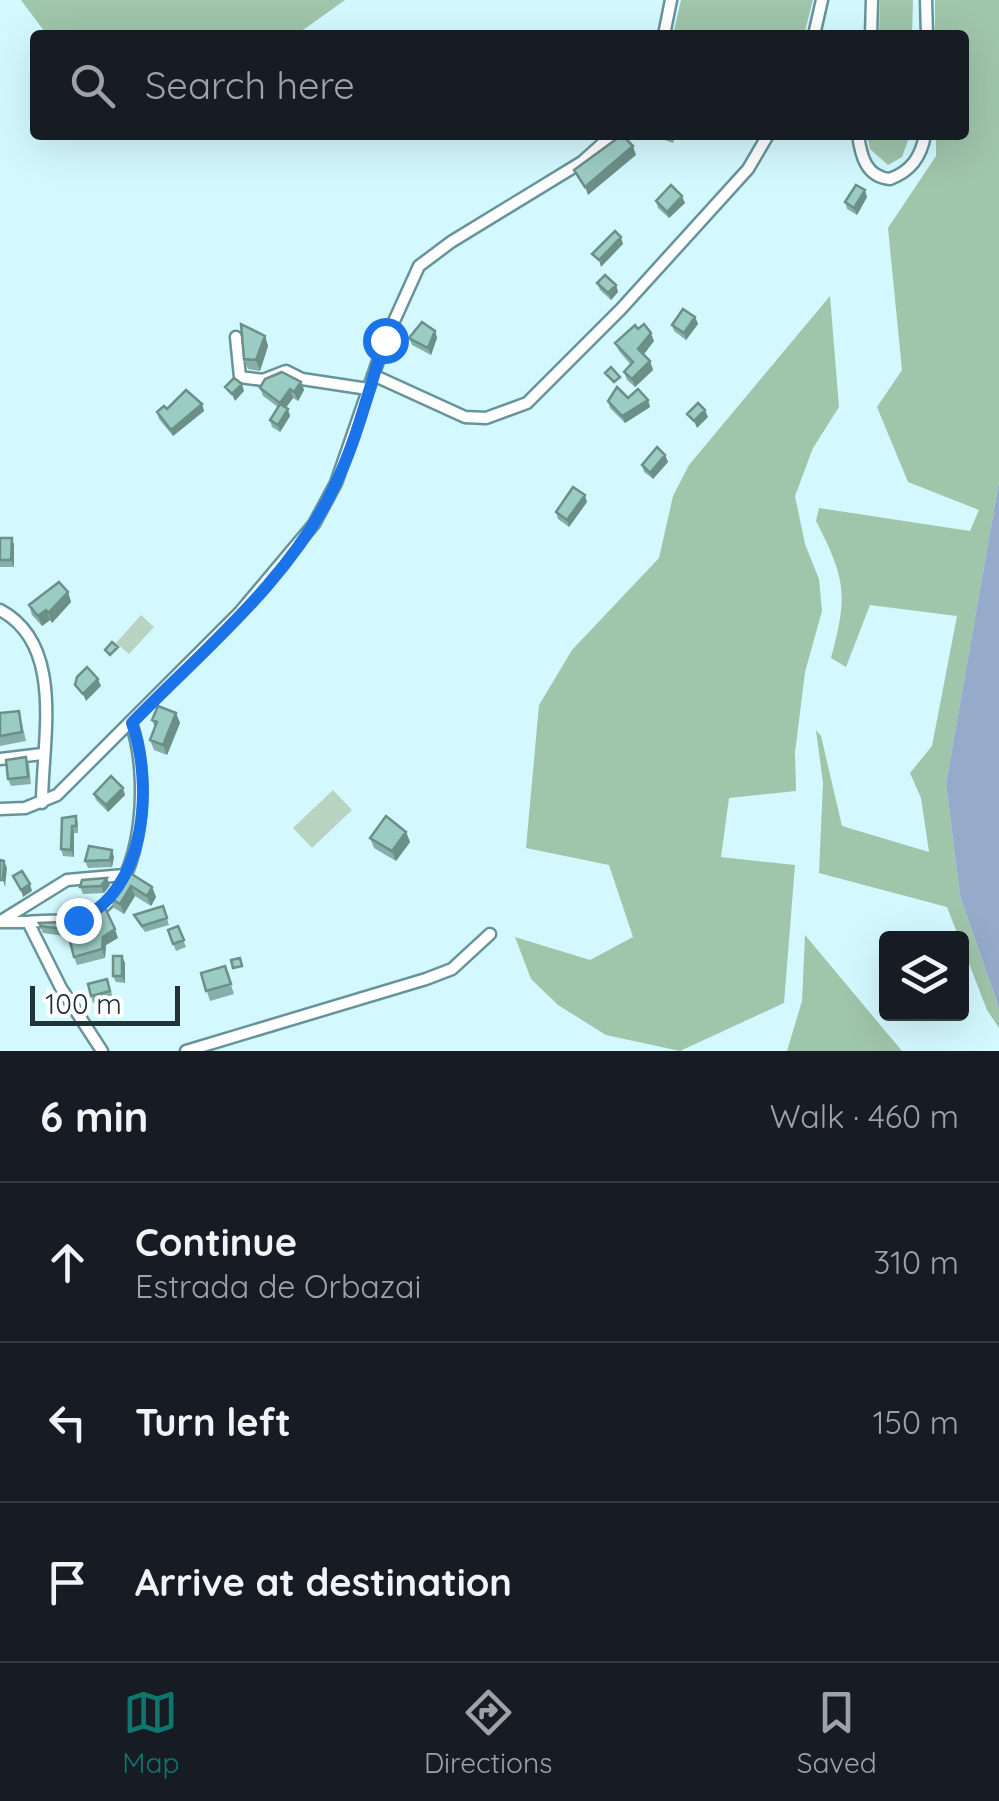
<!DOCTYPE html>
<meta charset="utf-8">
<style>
:root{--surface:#171b24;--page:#242831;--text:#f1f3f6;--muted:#9ea1a6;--line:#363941;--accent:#0f766e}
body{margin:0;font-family:Quicksand,sans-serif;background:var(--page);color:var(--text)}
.controls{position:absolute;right:30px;bottom:30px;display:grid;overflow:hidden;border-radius:10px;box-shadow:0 10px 40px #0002}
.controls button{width:90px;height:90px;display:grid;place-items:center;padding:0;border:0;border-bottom:2px solid var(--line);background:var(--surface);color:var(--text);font:50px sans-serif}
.scale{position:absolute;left:30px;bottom:25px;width:150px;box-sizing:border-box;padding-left:10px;border:5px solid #203336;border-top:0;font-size:28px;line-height:35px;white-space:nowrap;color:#203336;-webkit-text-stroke:8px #fff;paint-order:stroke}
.stop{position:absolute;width:30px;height:30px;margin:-22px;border:8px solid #1a73e8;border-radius:50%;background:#fff}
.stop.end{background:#1a73e8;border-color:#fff;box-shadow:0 2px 10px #0008}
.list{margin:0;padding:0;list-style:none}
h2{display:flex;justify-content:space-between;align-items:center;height:130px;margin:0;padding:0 40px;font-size:42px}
h2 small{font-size:32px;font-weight:400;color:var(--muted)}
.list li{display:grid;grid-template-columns:65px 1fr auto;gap:30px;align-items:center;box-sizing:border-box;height:160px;padding:0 40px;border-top:2px solid var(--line)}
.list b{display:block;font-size:38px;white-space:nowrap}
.list p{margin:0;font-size:32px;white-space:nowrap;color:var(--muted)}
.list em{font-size:32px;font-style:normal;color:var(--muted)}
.icon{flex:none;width:55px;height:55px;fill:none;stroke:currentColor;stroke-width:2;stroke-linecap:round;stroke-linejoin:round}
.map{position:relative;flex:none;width:999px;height:1051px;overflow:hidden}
.search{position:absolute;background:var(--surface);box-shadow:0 10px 40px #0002;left:30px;right:30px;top:30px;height:110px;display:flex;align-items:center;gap:25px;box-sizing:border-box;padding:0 35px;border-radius:10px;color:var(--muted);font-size:38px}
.sheet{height:610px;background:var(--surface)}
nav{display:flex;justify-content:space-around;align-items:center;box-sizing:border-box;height:140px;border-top:2px solid var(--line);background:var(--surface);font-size:28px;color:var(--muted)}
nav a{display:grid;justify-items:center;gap:5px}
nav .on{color:var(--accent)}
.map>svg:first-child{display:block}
</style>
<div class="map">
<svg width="999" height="1051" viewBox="0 0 999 1051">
<rect width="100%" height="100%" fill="#d3f9fe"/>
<!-- green -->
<path fill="#b8d3c0" d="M141,615L154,627L129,654L116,643Z
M333,790L352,810L312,848L293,828Z"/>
<!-- forest -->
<path fill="#9fc5ab" d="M21,0H345L296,35H47Z
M681,0H813L804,35H673Z
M880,0H913L912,35H879Z
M935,0H999V481L946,784L960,896L999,1008V1028L987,1010L947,907L819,873L823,783L816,730L821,736L842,826L929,852L921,798L910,773L932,746L957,616L870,605L846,667L831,658C848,595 846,579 816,521L819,508L970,531L979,510L908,482L877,407L902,370L888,228L936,156V135H964V35H935Z
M867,135H910L902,157L888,165L870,149Z
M830,296L839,407L813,448L795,496L805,544L819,579L822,611L805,672L795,753L796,791L729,798L721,857L795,865L784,1003L680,1051L606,1035L558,1005L531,979L515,937L590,960L633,937L609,865L526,848L539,705L572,650L659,558L673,496L689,465Z
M805,935L902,1051H787L802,1001Z"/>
<!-- water -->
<path fill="#96aacb" d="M999,481V1008L960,896L946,784Z"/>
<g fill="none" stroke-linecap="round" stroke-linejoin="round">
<!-- minor casing -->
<g stroke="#67949b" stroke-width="15">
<path id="minor" d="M926,0L927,35
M664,35L671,0
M814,35L822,0
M871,35L872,0
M858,135C861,156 866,177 890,179C911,171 921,157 925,135
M236,337L240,377L263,380L286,371L302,379L368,389
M373,375L465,417L486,418L527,403L621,309L748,169L768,135
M0,610C66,645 42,741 42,803
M0,759L42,754
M0,809L25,808L57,795L240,612L314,524L336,483L385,341L419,266L451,242L582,162L612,135
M1,921L67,880L124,875
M0,922H28L61,988L102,1051
M28,922C51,919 77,924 96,912C146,881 149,772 131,723
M186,1051L426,979L452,969L490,934"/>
</g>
<!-- minor -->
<use href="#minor" stroke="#fff" stroke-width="10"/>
</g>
<!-- wall -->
<path fill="#85afa8" d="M658,135H676L673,143L659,138Z
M867,197L857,215L847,209L845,202Z
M656,201L685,203L669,218L658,208Z
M597,283L616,285L618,292L611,300L600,290Z
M695,317L698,324L686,340L674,331L672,325Z
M435,331L437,338L431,355L412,345L409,338Z
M265,336L268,346L260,371L248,369L244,359Z
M654,341L643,355L650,361L653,370L635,387L627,380L624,372L630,364L619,351L615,343Z
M301,382L304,390L298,401L293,398L286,408L290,416L280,432L272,427L270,420L278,407L263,396L260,388Z
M628,398L648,400L650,407L625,423L610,408L608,401Z
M202,404L204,411L173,436L159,419L157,412Z
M665,455L668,462L653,479L644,472L642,465Z
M587,502L569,527L558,519L556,512Z
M0,538H12L14,545V567H0Z
M68,592L71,602L52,623L50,620L42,626L32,615L29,605Z
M19,711L26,741L0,746V713Z
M176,713L180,723L167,755L154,750L150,740L155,728L152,720Z
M26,757L29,764L31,784L11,786L8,779Z
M94,794L125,795L108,812L96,800Z
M76,816L78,823V833H74V857L63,856L61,849Z
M406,832L410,842L396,861L374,848L370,838Z
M114,857L112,867L88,868L85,861Z
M130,873L152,887L156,897L151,906L135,896L124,914L114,908L110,898Z
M110,885L104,893L83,894L80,887Z
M163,906L169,925L145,932L137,921L134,915Z
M39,923L66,929L65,936L43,933Z
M178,926L186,947L176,951L168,930Z
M118,938L106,945L105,958L77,965L74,957Z
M125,963V983L116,982L113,976Z
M225,966L234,994L210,1001L201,973Z
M107,979L113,998L93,1003L88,984Z"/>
<!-- shaded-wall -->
<path fill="#6c8f88" d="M633,146L636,155L588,195L585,187Z
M865,190L867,197L857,215L854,208Z
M682,196L685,203L669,218L667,212Z
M621,237L623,244L601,267L599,260Z
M616,285L618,292L611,300L608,293Z
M695,317L698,324L686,340L684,333Z
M435,331L437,338L431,355L428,348Z
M651,333L654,341L641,358L638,349Z
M265,336L268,346L260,371L256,360Z
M650,361L653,370L635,387L632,379Z
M301,382L304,390L298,401L294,392Z
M242,384L244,391L235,401L232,394Z
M290,389L293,398L283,411L280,403Z
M648,400L650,407L625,423L622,416Z
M202,404L204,411L173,436L171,430Z
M288,409L290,416L280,432L278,425Z
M705,410L708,417L697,428L694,421Z
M665,455L668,462L653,479L650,473Z
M585,495L587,502L569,527L567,520Z
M12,538L14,545V567L11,560Z
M68,592L71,602L52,623L48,613Z
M46,610L50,620L42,626L38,616Z
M98,679L101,686L86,701L83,694Z
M176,713L180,723L167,755L163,745Z
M123,788L125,795L108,812L106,805Z
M72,826L74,833V857L71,850Z
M406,832L410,842L396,861L392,851Z
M112,850L114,857L112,867L110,860Z
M4,861L7,868L5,887L3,880Z
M107,878L110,885L104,893L101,886Z
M30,884L32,891L23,897L21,890Z
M131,886L135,896L124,914L120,904Z
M152,887L156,897L151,906L147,896Z
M115,929L118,938L106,945L105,958L102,949L103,937Z
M122,956L125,963V983L122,976Z"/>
<!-- building -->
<path fill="#9bccc3" stroke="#6c8f88" stroke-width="2.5" d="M622,135L633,146L585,187L574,170Z
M671,185L682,196L667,212L656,201Z
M856,185L865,190L854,208L845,202Z
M615,231L621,237L599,260L592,254Z
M605,275L616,285L608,293L597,283Z
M683,309L695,317L684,333L672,325Z
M422,322L435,331L428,348L409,338Z
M241,324L265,336L256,360L244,359Z
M644,324L651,333L638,349L650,361L632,379L624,372L633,362L615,343L635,325L638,329Z
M611,367L620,377L614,382L605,373Z
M282,372L301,382L294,392L290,389L280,403L260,388L265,379Z
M234,378L242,384L232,394L225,387Z
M617,387L628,398L638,389L648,400L622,416L608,401Z
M186,390L202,404L171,430L157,412L164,406L167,409Z
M698,403L705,410L694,421L687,414Z
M280,404L288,409L278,425L270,420Z
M657,447L665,455L650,473L642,465Z
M573,487L585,495L567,520L556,512Z
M0,538H12L11,560H0Z
M59,582L68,592L48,613L46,610L38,616L29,605Z
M112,642L118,647L110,655L105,650Z
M87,667L98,679L83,694L75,685L77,677Z
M158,706L176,713L163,745L150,740L157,722L152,720Z
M19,711L22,732L0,736V713Z
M26,757L28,777L8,779L6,760Z
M111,776L123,788L106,805L94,794Z
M76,816V826H72L71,850L61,849L62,818Z
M386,816L406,832L392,851L370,838Z
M89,846L112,850L110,860L85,861Z
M0,860L4,861L3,880H0Z
M22,871L30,884L21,890L13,876Z
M130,873L152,887L147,896L131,886L120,904L110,898Z
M107,878L101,886L80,887L82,880Z
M104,906L115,929L103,937L102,949L74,957L66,926Z
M163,906L167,918L142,926L134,915Z
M63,922L62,929L41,926L39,923Z
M178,926L184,940L173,944L168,930Z
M113,956H122V976H113Z
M240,958L242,966L233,968L231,960Z
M225,966L231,984L206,991L201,973Z
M107,979L110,991L91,996L88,984Z"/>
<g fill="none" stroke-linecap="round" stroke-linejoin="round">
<!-- route -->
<path stroke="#1a73e8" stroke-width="12" d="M78,920C146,892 154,786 132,723C203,650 291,579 335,485C357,440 369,388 385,340"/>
</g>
</svg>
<div class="controls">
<button><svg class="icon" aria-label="layers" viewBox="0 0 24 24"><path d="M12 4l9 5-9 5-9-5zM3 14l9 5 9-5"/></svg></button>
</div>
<div class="scale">100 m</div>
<div class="stop" style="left:385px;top:340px"></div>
<div class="stop end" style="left:78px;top:920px"></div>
<div class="search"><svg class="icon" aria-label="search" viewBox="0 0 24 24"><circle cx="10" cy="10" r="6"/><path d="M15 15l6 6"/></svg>Search here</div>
</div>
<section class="sheet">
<h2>6 min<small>Walk · 460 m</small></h2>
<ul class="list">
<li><svg class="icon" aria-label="ahead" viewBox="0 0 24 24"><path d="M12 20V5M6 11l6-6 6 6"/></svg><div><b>Continue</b><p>Estrada de Orbazai</p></div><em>310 m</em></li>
<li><svg class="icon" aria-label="left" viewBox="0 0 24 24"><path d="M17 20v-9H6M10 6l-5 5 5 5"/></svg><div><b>Turn left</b></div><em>150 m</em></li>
<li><svg class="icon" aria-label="arrive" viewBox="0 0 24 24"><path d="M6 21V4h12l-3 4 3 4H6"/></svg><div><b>Arrive at destination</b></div></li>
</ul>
</section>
<nav>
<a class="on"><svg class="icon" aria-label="map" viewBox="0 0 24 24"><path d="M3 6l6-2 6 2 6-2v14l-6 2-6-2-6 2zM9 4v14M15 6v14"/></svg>Map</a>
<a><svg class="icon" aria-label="directions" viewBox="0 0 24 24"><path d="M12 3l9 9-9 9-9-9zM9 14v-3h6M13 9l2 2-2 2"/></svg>Directions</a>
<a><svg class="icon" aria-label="saved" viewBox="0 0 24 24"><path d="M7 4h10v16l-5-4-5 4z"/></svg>Saved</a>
</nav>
